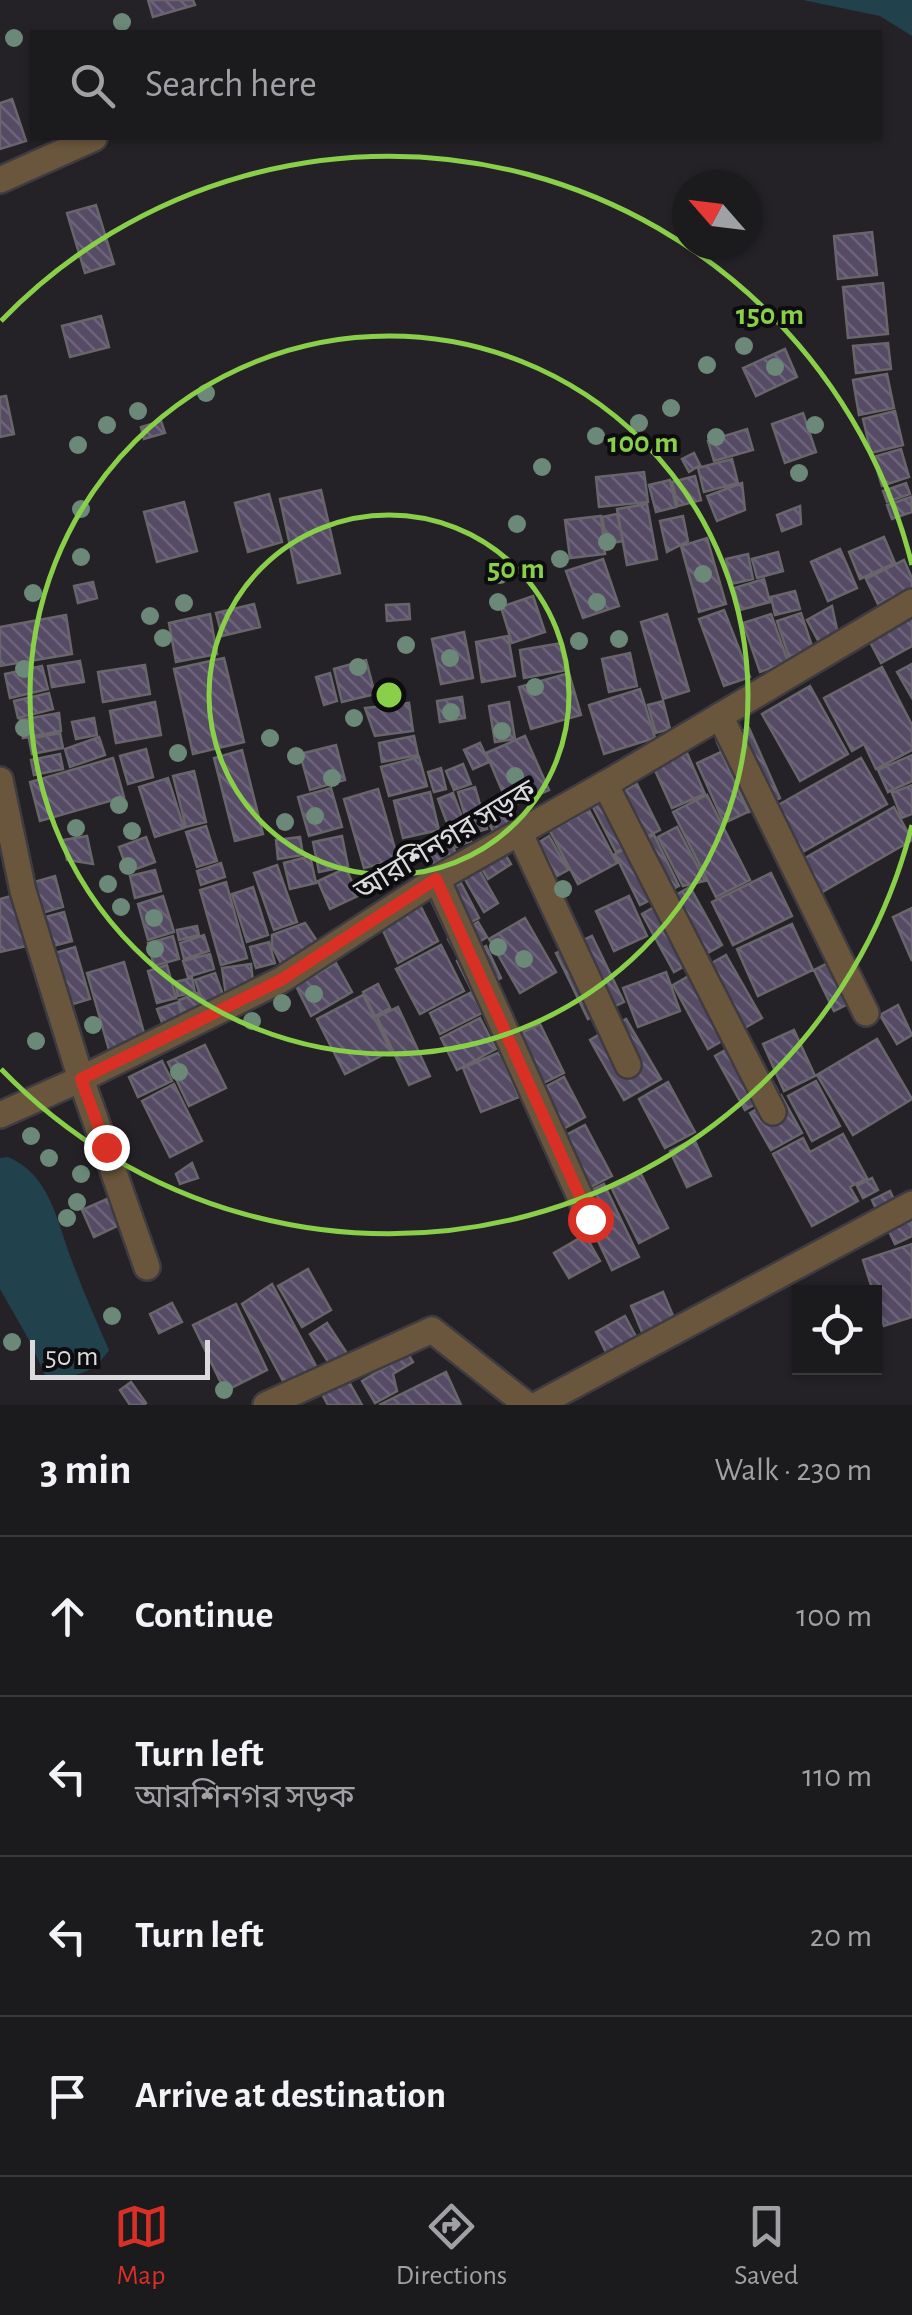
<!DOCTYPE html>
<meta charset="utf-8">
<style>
:root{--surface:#1b1a1d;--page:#242326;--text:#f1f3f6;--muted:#a0a1a4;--line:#39383b;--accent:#d93025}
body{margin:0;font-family:"Alegreya Sans","Noto Sans Bengali",sans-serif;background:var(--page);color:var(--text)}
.controls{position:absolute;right:30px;bottom:30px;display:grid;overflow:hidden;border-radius:0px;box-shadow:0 2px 8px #0004}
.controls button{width:90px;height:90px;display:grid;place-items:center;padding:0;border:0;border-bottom:2px solid var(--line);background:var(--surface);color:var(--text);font:50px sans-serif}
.compass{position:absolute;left:672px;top:170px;width:90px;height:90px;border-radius:50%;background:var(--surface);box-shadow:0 2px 8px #0004;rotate:298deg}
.scale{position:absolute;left:30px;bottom:25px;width:180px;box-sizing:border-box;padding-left:10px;border:5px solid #dbdadd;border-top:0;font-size:28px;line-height:35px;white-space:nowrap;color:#dbdadd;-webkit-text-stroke:8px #0d0c0e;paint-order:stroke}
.stop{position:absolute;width:30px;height:30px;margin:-22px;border:8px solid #d93025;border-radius:50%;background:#fff}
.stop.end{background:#d93025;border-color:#fff;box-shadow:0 2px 10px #0008}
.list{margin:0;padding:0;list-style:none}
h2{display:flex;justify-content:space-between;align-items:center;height:130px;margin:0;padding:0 40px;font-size:42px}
h2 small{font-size:32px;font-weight:400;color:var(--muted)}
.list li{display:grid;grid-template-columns:65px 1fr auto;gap:30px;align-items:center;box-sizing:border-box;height:160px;padding:0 40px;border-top:2px solid var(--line)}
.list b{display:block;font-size:38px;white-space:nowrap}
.list p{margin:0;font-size:32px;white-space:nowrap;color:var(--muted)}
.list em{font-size:32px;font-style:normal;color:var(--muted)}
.icon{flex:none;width:55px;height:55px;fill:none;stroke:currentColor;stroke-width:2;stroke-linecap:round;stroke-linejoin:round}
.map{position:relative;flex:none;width:912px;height:1405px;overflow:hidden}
.search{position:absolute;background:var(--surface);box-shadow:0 2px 8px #0004;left:30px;right:30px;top:30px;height:110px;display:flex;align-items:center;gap:25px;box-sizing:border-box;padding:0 35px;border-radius:0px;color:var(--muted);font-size:38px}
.sheet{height:770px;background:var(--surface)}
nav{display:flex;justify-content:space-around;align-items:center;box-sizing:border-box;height:140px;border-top:2px solid var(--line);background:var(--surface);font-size:28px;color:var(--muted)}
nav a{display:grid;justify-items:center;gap:5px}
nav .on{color:var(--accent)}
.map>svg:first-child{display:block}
</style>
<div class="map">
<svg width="912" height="1405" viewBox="0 0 912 1405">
<defs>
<pattern id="building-back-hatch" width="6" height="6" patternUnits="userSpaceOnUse" patternTransform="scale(2.5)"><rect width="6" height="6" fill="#554b65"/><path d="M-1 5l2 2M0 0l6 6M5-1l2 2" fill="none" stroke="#6d647b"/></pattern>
</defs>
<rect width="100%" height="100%" fill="#242227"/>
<!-- water -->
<path fill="#21424c" d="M803,0H912V36L880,16Z
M8,1157C51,1175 57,1223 72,1261C83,1291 96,1320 109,1350C92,1375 76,1377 46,1377L29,1340L0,1289V1158Z"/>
<!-- building -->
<path fill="url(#building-back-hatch)" stroke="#68666b" stroke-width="2.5" d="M148,0H193L195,5L153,17Z
M12,99L26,141L0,149V103Z
M96,205L114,264L85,273L67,213Z
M872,232L877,275L838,279L834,236Z
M883,283L888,334L848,338L843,287Z
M101,316L109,347L70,357L62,326Z
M888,343L891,369L856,373L853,346Z
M785,349L797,377L756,396L743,368Z
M887,374L894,408L859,415L853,380Z
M6,396L14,434L0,437V397Z
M895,411L903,445L871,453L863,419Z
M803,413L816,452L785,463L772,424Z
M161,421L165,433L144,439L141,427Z
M747,429L753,450L714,461L708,441Z
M901,449L909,477L882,486L873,457Z
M694,453L700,465L689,472L682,459Z
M732,459L738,483L704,492L698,468Z
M644,472L648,502L599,507L596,477Z
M695,476L701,500L678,506L672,482Z
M670,480L676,507L656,512L649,485Z
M742,483L745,510L717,521L707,496Z
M906,483L910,494L887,502L883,491Z
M321,490L340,573L298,583L280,499Z
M269,494L282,542L248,552L235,503Z
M911,497L912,512L892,519L887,505Z
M184,502L197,551L157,562L144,512Z
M647,504L657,559L627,565L617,509Z
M800,506L801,524L782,531L777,515Z
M617,514L623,541L607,544L602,517Z
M601,516L605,554L570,558L565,520Z
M683,516L688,541L667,552L660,521Z
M884,537L895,563L860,579L849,552Z
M707,538L726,604L699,612L681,546Z
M840,549L857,588L828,601L811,562Z
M778,552L783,571L757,578L752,559Z
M748,554L753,579L731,584L726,559Z
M603,559L619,606L583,618L566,571Z
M904,560L912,578V587L878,604L866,579Z
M764,579L770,602L740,610L734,588Z
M93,582L97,598L78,603L74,586Z
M795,591L800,609L775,615L771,597Z
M533,596L545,632L512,643L501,607Z
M254,604L260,627L222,636L216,613Z
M409,604L410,619L387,621L386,605Z
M832,606L838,634L820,644L807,620Z
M724,610L750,677L724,686L699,619Z
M801,613L813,649L789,657L777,621Z
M210,614L217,654L176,662L169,623Z
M667,614L689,691L663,699L641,622Z
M771,614L788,662L760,672L743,623Z
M912,614V646L881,663L868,638Z
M66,615L72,654L0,666V627Z
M464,632L473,678L441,684L432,639Z
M508,636L515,676L482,682L476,642Z
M562,643L567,670L524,678L520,650Z
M630,653L637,686L609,692L602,659Z
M224,658L244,742L193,754L174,669Z
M366,660L375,694L342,702L334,669Z
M80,661L84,682L52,687L48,666Z
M912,664V698L897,672Z
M145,665L150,694L103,702L98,672Z
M42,666L48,689L10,698L5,674Z
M882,667L912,725V750L876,769L864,744L852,751L824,698Z
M330,673L337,701L324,705L316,677Z
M569,673L581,715L531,729L519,687Z
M810,686L848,754L800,781L762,714Z
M640,689L655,738L604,754L589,705Z
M49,693L53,709L18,718L14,701Z
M462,697L465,718L440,722L437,701Z
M663,701L670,729L656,733L648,705Z
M155,702L161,735L116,743L110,711Z
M509,702L515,739L495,742L489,706Z
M409,703L413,731L375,736L365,708Z
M59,713L61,731L23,738L20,720Z
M94,718L97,735L76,739L72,722Z
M749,728L780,798L749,812L717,742Z
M60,733L63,748L32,754L29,739Z
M414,736L418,755L382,762L379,743Z
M525,736L549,790L509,807L486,753Z
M99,737L105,755L70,767L65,749Z
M480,743L489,762L473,769L464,750Z
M336,745L345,780L310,790L300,754Z
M146,749L153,777L128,784L120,756Z
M242,750L263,834L235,841L214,758Z
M721,752L748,812L724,823L697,763Z
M687,753L705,794L672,808L654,768Z
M60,754L63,769L34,775L31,760Z
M912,755V781L888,792L878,770Z
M419,757L427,786L389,796L381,767Z
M113,758L124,797L40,821L30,782Z
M861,758L887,804L792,858L766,812Z
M463,764L471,784L454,790L446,771Z
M441,768L446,789L434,792L428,772Z
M194,771L206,822L186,827L173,776Z
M168,778L184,828L155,837L139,787Z
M637,784L660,830L616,852L593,807Z
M912,785V814L902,818L892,793Z
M475,787L487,829L470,834L458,792Z
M331,788L342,827L309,836L298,797Z
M378,789L398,859L364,868L344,799Z
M430,792L439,830L403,838L394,801Z
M453,793L471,841L456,847L438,799Z
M707,795L750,880L716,897L673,812Z
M504,800L516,825L495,835L483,811Z
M894,807L912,840L805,902L786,869Z
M589,810L617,863L578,884L550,831Z
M206,826L217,861L197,867L186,832Z
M677,827L705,881L683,886L658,837Z
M446,830L456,854L434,864L423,840Z
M654,835L679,886L640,905L615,854Z
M87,836L93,864L67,860L63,840Z
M342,836L348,866L319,872L313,842Z
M549,836L568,870L557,876L538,843Z
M146,837L155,862L128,872L119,847Z
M300,837L303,855L278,859L276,840Z
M502,849L511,864L488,879L479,864Z
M310,856L316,883L290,889L284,863Z
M474,861L498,903L484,912L459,869Z
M221,863L225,877L201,885L197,871Z
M277,865L297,922L274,930L254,873Z
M346,868L358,896L330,909L318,881Z
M155,870L161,891L135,898L130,876Z
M771,873L792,916L733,945L712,902Z
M55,876L63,907L35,915L27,884Z
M226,882L247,958L221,965L200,890Z
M461,883L479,918L447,934L430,898Z
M253,887L268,935L247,942L232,894Z
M690,887L722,945L674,972L642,914Z
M18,894L31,945L0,952V899Z
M163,896L174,932L148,940L138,904Z
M629,896L647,936L614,951L596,911Z
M418,901L438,941L398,963L380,924Z
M912,908V961L893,917Z
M64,912L72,941L45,948L38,919Z
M525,918L556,972L520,993L489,939Z
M478,922L487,937L457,955L448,939Z
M305,923L317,941L314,956L285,971L272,946V935Z
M792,924L813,970L758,996L737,949Z
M197,926L199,935L179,940L177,930Z
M204,935L209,951L184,959L180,943Z
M173,936L179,959L154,966L148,943Z
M592,936L624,1002L588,1019L556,953Z
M269,942L275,963L256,968L250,947Z
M441,945L464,991L420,1014L396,969Z
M486,946L501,978L473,993L457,961Z
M75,947L90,999L63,1007L48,955Z
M210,954L214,969L188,977L183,961Z
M726,955L762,1018L708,1049L673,985Z
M838,958L858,999L834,1011L814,970Z
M124,962L146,1040L109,1050L87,973Z
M336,963L352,992L311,1016L296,986Z
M251,964L254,991L226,995L222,968Z
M167,965L176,998L157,1003L148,971Z
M666,972L680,1011L638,1027L623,988Z
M215,973L226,1003L206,1011L195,980Z
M192,978L195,992L178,996L175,982Z
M378,984L390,1008L375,1016L363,992Z
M472,992L482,1013L440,1034L430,1013Z
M197,993L203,1010L184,1016L179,1000Z
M363,995L391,1051L345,1074L317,1019Z
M178,1002L184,1022L164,1028L157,1009Z
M898,1005L912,1035L897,1044L880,1015Z
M398,1007L430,1076L409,1085L377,1017Z
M480,1018L496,1049L457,1070L441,1038Z
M626,1019L661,1079L624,1100L590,1040Z
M540,1024L564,1073L527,1091L503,1042Z
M794,1030L815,1076L784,1091L763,1044Z
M748,1037L778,1091L745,1110L715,1056Z
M877,1039L912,1099L853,1135L817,1075Z
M205,1045L226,1088L189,1106L168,1062Z
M500,1052L519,1097L481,1112L463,1068Z
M162,1061L172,1081L138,1097L129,1077Z
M564,1077L585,1117L545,1139L524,1098Z
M816,1081L840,1126L812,1141L788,1096Z
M668,1082L695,1132L665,1148L639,1099Z
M174,1084L202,1141L170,1157L142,1101Z
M781,1095L802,1133L771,1150L750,1113Z
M585,1125L612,1176L573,1196L547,1145Z
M843,1134L867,1178L850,1187L858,1201L812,1226L773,1154L803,1138L810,1152Z
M694,1139L711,1176L687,1187L670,1151Z
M192,1163L198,1178L180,1184L176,1174Z
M641,1174L668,1228L639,1243L612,1189Z
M872,1178L878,1190L863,1198L857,1186Z
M604,1184L639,1257L612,1270L577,1197Z
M890,1191L898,1208L879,1216L872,1200Z
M114,1196L126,1222L94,1237L82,1210Z
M908,1216L912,1224V1236L895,1244L886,1225Z
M585,1235L600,1261L569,1278L554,1253Z
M912,1244V1317L884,1326L863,1260Z
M308,1269L331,1310L302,1327L278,1286Z
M272,1284L317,1368L284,1383L242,1304Z
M663,1292L677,1325L645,1339L631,1306Z
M172,1303L182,1322L159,1333L150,1314Z
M236,1304L267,1370L225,1391L193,1325Z
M625,1316L640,1344L610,1360L596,1332Z
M327,1323L348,1355L331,1366L310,1334Z
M408,1354L413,1362L393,1374L397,1391L375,1403L362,1381Z
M446,1372L461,1405H379Z
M348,1380L362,1405H328L322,1394Z
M131,1382L146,1403L144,1405H130L120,1390Z"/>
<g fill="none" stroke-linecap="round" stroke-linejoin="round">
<!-- minor casing -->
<g stroke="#3e3c40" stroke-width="30">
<path id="minor" d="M0,180L94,138
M720,716L866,1013
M0,780L23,891L81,1079L147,1267
M605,784L773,1112
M519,832L628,1065
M437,879L590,1219
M266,1405L432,1330L527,1405
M537,1405L912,1204"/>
</g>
<!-- tertiary casing -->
<g stroke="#3e3c40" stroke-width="30">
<path id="tertiary" d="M0,1115L81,1079L281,980L437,879L614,779L912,602"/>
</g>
<!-- minor -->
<use href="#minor" stroke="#6a563d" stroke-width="25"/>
<!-- tertiary -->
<use href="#tertiary" stroke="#6a563d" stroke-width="25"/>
</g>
<!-- trees -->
<g fill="#6b8878">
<circle cx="122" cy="22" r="9"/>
<circle cx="14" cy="38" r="9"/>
<circle cx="744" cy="346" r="9"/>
<circle cx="707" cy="365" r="9"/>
<circle cx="775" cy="367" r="9"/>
<circle cx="206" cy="393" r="9"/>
<circle cx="671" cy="408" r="9"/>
<circle cx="138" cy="411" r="9"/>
<circle cx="639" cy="423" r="9"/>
<circle cx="107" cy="425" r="9"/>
<circle cx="815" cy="425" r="9"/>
<circle cx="596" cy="436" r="9"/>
<circle cx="716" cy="437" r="9"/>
<circle cx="78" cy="445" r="9"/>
<circle cx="542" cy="467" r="9"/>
<circle cx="799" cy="473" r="9"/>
<circle cx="81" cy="509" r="9"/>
<circle cx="517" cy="524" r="9"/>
<circle cx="607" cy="542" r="9"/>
<circle cx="81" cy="557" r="9"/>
<circle cx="560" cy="559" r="9"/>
<circle cx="703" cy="574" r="9"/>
<circle cx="500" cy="575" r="9"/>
<circle cx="33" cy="593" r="9"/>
<circle cx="498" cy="602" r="9"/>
<circle cx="597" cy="602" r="9"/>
<circle cx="184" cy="603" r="9"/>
<circle cx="150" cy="616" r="9"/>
<circle cx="163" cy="638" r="9"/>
<circle cx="619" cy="639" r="9"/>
<circle cx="579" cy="641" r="9"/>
<circle cx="406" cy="645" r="9"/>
<circle cx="450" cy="658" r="9"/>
<circle cx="358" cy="667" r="9"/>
<circle cx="24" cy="669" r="9"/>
<circle cx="535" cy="687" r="9"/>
<circle cx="451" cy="712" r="9"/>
<circle cx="354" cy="718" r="9"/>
<circle cx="24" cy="728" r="9"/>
<circle cx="502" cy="731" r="9"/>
<circle cx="270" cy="738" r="9"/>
<circle cx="178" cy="753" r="9"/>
<circle cx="296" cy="756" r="9"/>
<circle cx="515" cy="776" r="9"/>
<circle cx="332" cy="778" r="9"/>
<circle cx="119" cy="805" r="9"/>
<circle cx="315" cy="816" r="9"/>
<circle cx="285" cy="822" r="9"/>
<circle cx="76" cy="828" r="9"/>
<circle cx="132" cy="831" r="9"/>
<circle cx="128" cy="866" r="9"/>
<circle cx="108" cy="884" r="9"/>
<circle cx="563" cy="889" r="9"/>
<circle cx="121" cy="907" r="9"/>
<circle cx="154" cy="918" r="9"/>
<circle cx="498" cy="947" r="9"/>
<circle cx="155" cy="949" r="9"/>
<circle cx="524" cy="959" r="9"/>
<circle cx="314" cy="994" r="9"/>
<circle cx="282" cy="1003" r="9"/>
<circle cx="252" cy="1021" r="9"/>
<circle cx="93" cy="1025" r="9"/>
<circle cx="36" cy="1041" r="9"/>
<circle cx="179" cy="1072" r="9"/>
<circle cx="31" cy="1136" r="9"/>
<circle cx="49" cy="1158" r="9"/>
<circle cx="81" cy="1174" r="9"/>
<circle cx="77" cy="1202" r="9"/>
<circle cx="67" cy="1218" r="9"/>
<circle cx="112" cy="1316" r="9"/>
<circle cx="12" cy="1342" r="9"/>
<circle cx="224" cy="1390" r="9"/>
</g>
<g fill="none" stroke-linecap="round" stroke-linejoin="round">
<!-- route -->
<path stroke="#d93025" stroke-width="12" d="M106,1147L81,1079L281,980L436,879L590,1219"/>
</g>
<!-- distance rings -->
<g fill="none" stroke="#89cf49" stroke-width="5">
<circle cx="389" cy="695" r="180"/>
<circle cx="389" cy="695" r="359"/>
<path d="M912 825A539 539 0 0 1 1 1069M1 321A539 539 0 0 1 912 565"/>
</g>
<g text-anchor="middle" stroke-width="8" stroke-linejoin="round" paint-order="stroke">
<!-- street labels -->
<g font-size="30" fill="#dbdadd" stroke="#0d0c0e">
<text transform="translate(445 840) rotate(-31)" y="10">আরশিনগর সড়ক</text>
</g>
</g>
<circle cx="389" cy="695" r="15" fill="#89cf49" stroke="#0d0c0e" stroke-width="5"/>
<g font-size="30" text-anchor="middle" font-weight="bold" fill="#89cf49" stroke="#0d0c0e" stroke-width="8" stroke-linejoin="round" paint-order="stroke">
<text x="770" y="324">150 m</text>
<text x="643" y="452">100 m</text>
<text x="516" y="578">50 m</text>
</g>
</svg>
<div class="controls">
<button><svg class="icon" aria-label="locate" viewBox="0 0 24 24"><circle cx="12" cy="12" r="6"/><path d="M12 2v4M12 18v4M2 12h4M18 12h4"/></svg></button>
</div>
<svg class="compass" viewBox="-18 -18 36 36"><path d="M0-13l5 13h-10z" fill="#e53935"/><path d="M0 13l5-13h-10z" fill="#a0a1a4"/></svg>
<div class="scale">50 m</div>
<div class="stop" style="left:590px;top:1219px"></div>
<div class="stop end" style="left:106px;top:1147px"></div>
<div class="search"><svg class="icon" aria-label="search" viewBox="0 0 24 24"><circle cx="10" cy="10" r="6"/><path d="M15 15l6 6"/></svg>Search here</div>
</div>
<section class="sheet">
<h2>3 min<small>Walk · 230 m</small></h2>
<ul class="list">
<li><svg class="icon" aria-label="ahead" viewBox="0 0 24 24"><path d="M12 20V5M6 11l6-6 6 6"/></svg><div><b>Continue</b></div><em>100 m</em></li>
<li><svg class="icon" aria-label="left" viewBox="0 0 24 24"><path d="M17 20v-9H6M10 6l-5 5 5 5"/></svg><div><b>Turn left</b><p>আরশিনগর সড়ক</p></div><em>110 m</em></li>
<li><svg class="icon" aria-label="left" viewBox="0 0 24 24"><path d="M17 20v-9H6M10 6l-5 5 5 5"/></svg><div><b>Turn left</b></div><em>20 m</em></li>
<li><svg class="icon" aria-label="arrive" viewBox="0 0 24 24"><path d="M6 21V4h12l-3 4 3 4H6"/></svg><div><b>Arrive at destination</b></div></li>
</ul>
</section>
<nav>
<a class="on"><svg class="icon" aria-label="map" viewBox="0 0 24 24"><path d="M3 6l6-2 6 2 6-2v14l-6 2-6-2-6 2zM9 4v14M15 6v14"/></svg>Map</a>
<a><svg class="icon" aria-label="directions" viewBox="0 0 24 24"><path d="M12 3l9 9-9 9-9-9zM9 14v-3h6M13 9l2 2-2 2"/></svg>Directions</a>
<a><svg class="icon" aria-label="saved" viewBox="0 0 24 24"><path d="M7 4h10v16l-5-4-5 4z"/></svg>Saved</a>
</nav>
